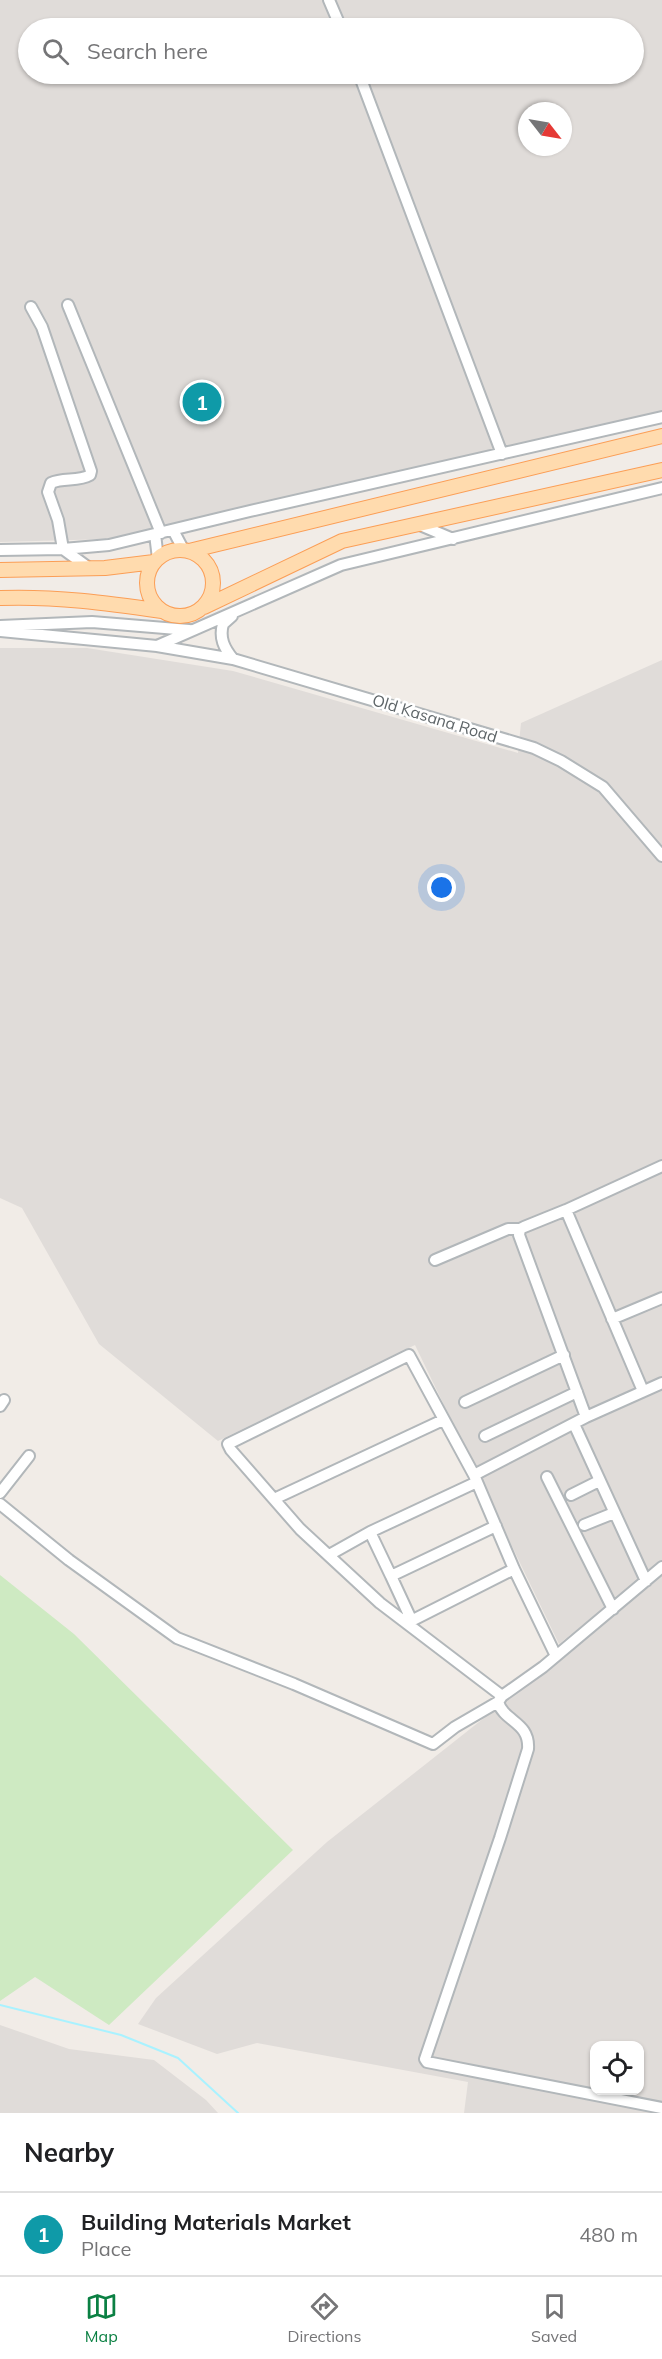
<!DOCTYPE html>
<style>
:root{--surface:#fff;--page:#f6f6f6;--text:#202124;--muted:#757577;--line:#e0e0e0;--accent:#0b8043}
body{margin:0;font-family:Mulish,sans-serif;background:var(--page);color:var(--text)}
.controls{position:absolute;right:18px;bottom:18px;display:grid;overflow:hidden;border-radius:12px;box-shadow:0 2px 4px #0004}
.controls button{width:54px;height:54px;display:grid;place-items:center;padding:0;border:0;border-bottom:2px solid var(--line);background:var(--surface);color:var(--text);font:30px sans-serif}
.compass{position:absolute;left:518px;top:102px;width:54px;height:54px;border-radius:50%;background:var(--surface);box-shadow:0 2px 4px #0004;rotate:121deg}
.you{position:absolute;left:442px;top:888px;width:21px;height:21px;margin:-15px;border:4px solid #fff;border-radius:50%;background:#1a73e8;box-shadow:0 0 0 9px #1a73e833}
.badge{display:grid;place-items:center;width:39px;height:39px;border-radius:50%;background:var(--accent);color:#fff;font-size:20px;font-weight:700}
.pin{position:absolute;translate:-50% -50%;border:3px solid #fff;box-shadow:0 2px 6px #0006}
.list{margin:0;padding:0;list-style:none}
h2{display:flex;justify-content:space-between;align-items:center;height:78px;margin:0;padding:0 24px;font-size:26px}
h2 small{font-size:20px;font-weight:400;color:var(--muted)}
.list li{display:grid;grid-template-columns:39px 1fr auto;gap:18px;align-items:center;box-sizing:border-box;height:84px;padding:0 24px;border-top:2px solid var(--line)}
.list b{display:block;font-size:22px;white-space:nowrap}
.list p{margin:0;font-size:20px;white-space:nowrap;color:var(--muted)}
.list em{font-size:20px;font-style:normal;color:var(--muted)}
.icon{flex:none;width:33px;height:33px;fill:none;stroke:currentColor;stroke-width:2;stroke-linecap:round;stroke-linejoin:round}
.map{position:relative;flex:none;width:662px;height:2113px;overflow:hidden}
.search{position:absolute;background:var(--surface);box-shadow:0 2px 4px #0004;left:18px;right:18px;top:18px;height:66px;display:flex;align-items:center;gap:15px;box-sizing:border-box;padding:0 21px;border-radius:33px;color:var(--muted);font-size:22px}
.sheet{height:162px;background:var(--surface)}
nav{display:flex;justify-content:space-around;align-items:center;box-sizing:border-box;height:84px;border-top:2px solid var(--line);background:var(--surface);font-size:16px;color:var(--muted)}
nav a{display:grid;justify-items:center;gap:3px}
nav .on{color:var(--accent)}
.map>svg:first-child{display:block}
</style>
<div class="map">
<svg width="662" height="2113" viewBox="0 0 662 2113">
<rect width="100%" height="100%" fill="#f1ece7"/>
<!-- industrial -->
<path fill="#e0dcd9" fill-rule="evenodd" d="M0,0H662V417L424,474L109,539L0,542ZM28,28H634V74H28ZM527,111H563V147H527Z
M0,648H87L233,671L518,753L521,723L662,660V1561L559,1644L415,1345L218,1441L99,1344L22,1208L0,1198Z
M662,1576V2113H464L468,2082L257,2043L217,2054L138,2024L156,1998L327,1842L564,1655ZM594,2046H640V2090H594Z
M0,2025L69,2049L154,2060L206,2100L218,2113H0Z"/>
<!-- green -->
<path fill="#ceeac2" d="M0,1575L74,1634L293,1850L109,2025L35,1977L0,2001Z"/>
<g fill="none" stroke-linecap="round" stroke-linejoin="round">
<!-- stream -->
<path stroke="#a9f2ff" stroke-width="2" d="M0,2005L121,2035L178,2058L238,2113"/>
<!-- minor casing -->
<g stroke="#b2b7ba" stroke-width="14">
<path id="minor" d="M329,0L341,28
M359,74L502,454
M68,305L161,533
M31,307L42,327L91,471L90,475C78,482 63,477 51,483L48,492L58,520L63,549L89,568
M420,525L453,539
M173,530L183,549
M155,534L158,559
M0,550L63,549L109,545L250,511L662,417
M232,616L223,624C219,638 224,648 233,659
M0,626L92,622L189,630
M0,631L157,646L233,659L534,748L561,761L603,787L662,856
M157,646L341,565L662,488
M566,1210L524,1227L520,1229L519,1235L586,1417
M435,1260L508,1229H520
M612,1319L662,1298
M643,1391L566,1210L662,1166
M465,1402L564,1355
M0,1406L4,1400
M574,1424L646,1581
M485,1436L577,1392
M474,1475L586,1417L662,1383
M547,1477L613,1609
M0,1493L29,1456
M571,1495L599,1481
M274,1499L443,1420
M0,1504L69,1560L177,1638L294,1684L433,1744L455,1727L498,1702
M584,1525L614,1513
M370,1532L391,1576
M329,1555L370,1532L477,1482
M662,1567L543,1667L502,1696L498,1702C504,1722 530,1722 528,1749L500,1838L425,2059L427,2062L662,2108
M411,1621L514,1569
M408,1624L411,1621L410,1617L391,1576L496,1526
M502,1696L380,1603L300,1529L231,1450L228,1444L409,1355L474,1475L514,1569L556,1656"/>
</g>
<!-- major casing -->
<g stroke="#fb9e56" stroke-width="16">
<path id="major" d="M147 583a33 33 0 1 1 66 0a33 33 0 1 1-66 0Z
M189,551L662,436
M0,570L105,568L154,562
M0,598C55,596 107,603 162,611
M204,607L342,541L662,470"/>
</g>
<!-- minor -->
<use href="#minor" stroke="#fff" stroke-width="10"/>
<!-- major -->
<use href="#major" stroke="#ffdbae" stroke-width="14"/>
</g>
<g text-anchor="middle" stroke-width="5" stroke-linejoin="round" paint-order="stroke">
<!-- street labels -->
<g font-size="16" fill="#5e6568" stroke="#fff">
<text transform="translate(435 718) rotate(17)" y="6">Old Kasana Road</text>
</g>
</g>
</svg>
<div class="controls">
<button><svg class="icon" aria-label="locate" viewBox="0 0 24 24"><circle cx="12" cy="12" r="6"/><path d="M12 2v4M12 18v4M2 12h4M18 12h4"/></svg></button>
</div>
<svg class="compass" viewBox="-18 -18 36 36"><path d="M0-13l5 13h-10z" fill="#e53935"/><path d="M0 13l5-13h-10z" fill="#757577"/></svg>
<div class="you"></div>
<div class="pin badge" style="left:202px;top:402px;background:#0f9aa8">1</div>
<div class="search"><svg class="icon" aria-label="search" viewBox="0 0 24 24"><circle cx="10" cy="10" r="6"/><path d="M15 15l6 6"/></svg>Search here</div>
</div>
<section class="sheet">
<h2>Nearby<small></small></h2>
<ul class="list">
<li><span class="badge" style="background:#0f9aa8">1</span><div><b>Building Materials Market</b><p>Place</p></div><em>480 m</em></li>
</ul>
</section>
<nav>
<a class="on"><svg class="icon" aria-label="map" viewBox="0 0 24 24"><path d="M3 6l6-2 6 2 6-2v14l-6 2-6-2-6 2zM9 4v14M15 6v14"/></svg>Map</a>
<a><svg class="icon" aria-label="directions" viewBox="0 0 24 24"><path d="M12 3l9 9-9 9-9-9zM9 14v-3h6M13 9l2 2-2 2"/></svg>Directions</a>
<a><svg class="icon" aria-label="saved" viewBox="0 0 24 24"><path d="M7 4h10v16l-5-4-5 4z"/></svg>Saved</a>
</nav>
